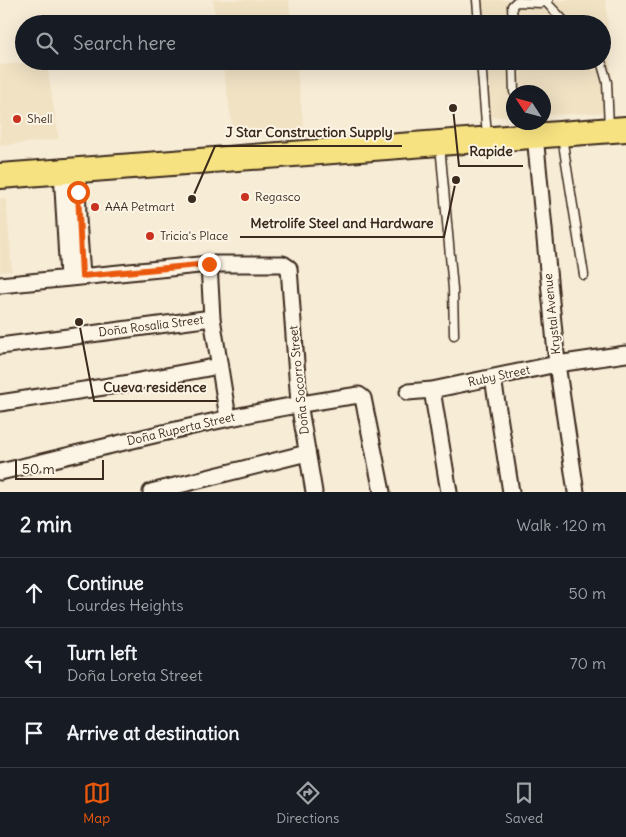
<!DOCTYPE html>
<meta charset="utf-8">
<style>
:root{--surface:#171b24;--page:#20242c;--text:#f1f3f6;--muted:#9ea1a6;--line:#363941;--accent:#ea580c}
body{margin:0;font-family:Delius,sans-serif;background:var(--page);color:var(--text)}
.compass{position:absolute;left:506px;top:85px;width:45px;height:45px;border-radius:50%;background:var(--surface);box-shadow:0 5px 20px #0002;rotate:306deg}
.scale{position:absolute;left:15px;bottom:12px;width:89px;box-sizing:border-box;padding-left:5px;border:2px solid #3b2a1e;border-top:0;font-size:14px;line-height:18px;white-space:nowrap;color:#3b2a1e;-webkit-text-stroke:4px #fcf5e5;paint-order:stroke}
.stop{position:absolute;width:15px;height:15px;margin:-11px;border:4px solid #ea580c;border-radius:50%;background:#fff}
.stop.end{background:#ea580c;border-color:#fff;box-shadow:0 1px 5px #0008}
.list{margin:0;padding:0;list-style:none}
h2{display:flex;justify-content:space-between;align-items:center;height:65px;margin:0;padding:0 20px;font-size:21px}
h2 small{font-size:16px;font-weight:400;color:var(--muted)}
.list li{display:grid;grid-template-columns:32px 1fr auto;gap:15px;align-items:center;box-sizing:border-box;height:70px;padding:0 20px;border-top:1px solid var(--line)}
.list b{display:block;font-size:19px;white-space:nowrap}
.list p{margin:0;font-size:16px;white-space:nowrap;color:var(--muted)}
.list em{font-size:16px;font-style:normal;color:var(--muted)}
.icon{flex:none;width:28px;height:28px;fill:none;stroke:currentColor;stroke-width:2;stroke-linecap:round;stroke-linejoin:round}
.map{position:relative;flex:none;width:626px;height:492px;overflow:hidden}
.search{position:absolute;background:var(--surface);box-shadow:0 5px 20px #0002;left:15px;right:15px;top:15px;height:55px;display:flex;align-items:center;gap:12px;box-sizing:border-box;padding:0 18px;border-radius:28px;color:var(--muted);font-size:19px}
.sheet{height:275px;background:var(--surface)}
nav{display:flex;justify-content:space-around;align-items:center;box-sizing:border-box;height:70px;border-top:1px solid var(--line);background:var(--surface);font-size:14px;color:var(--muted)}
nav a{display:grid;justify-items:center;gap:2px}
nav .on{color:var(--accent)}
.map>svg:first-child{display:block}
</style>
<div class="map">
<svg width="626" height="492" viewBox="0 0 626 492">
<rect width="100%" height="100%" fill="#f7ecd6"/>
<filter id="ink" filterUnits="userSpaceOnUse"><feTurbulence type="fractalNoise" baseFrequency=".02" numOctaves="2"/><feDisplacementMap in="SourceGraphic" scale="10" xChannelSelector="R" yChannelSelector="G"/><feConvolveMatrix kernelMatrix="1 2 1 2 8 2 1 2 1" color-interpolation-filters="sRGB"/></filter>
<g filter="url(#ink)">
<!-- built -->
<path fill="#f1e2c4" d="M213,0H289L291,24H216Z
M473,0H606L614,112L544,115V92H514L513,116L482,118L477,61H602V24H475Z
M46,61L59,139L0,146V65Z
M222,61H296L304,129L234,137Z
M0,198H6L12,271L0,272Z"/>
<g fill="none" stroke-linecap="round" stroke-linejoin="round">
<!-- service casing -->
<g stroke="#3b2a1e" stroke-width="11">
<path id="service" d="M477,0L479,24
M546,2L567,24
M513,24L512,6L516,2L541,3L548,0
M481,61L487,136
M513,61L514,92
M601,61L607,82L609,128
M562,137L584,275
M440,145L453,289L454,335"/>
</g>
<!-- minor casing -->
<g stroke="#3b2a1e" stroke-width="19">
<path id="minor" d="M535,135L557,364L576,492
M77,170L78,219L82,276
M62,171L68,277
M209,264L212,318L228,418
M0,285L209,264H283L289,268L299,403L314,492
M0,346L212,318
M493,378L511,492
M432,390L449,492
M408,392L432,390L557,364L626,354
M0,403L123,384L219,366
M0,472C119,444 237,412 359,395L363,398L382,492
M151,492L307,453"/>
</g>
<!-- trunk casing -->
<g stroke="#3b2a1e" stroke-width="28">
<path id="trunk" d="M0,176L626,129"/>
</g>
<!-- service -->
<use href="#service" stroke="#fcf5e5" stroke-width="8"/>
<!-- minor -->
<use href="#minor" stroke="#fcf5e5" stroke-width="15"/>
<!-- trunk -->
<use href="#trunk" stroke="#f7e281" stroke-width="24"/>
</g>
</g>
<g fill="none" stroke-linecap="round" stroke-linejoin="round" filter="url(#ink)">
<!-- route -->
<path stroke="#ea580c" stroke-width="6" d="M78,192L82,276L209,264"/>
</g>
<!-- markers -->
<g fill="#c8321e" stroke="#fcf5e5" stroke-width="2">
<circle cx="17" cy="119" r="5"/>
<circle cx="245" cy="197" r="5"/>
<circle cx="95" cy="207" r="5"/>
<circle cx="150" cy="236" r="5"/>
</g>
<g text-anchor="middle" stroke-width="4" stroke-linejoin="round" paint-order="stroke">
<!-- poi labels -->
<g font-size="12" fill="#3b2a1e" stroke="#fcf5e5" text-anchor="start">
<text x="27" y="123">Shell</text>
<text x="255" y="201">Regasco</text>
<text x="105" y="211">AAA Petmart</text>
<text x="160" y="240">Tricia's Place</text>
</g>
<!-- street labels -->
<g font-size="12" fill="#3b2a1e" stroke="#fcf5e5">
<text transform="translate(552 314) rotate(-96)" y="4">Krystal Avenue</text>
<text transform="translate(151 326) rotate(-7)" y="4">Doña Rosalia Street</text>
<text transform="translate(499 376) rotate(-12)" y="4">Ruby Street</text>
<text transform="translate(299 380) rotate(-96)" y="4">Doña Socorro Street</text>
<text transform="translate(181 429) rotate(-13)" y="4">Doña Ruperta Street</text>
</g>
</g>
<!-- callouts -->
<path fill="none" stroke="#3b2a1e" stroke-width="2" d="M192 199L215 146H402M453 108L459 166H523M456 180L444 237H240M79 322L94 401H217"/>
<g fill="#3b2a1e" stroke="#fcf5e5" stroke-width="2">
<circle cx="192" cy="199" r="5"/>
<circle cx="453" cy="108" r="5"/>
<circle cx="456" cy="180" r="5"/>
<circle cx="79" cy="322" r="5"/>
</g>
<g font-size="14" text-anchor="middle" font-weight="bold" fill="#3b2a1e" stroke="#fcf5e5" stroke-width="4" stroke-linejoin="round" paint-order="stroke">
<text x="309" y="137">J Star Construction Supply</text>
<text x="491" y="156">Rapide</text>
<text x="342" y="228">Metrolife Steel and Hardware</text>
<text x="155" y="392">Cueva residence</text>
</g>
</svg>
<svg class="compass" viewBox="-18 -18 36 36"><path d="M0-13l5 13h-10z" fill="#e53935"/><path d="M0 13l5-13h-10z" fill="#9ea1a6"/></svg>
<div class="scale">50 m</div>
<div class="stop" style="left:78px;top:192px"></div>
<div class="stop end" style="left:209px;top:264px"></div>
<div class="search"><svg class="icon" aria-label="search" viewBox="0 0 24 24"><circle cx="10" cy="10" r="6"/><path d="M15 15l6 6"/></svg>Search here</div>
</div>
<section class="sheet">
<h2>2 min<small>Walk · 120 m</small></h2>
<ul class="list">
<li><svg class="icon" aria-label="ahead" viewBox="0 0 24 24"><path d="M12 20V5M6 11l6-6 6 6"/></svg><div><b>Continue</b><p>Lourdes Heights</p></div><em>50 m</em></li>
<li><svg class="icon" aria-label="left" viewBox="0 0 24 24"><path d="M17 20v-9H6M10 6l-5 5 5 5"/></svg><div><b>Turn left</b><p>Doña Loreta Street</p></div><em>70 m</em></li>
<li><svg class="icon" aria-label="arrive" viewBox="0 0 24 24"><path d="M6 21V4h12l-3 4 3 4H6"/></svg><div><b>Arrive at destination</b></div></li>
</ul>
</section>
<nav>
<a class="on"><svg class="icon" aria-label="map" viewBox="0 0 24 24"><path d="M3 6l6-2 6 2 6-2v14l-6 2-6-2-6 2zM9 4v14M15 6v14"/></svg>Map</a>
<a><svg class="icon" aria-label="directions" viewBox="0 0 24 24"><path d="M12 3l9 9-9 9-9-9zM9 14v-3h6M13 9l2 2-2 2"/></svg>Directions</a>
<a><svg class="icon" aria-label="saved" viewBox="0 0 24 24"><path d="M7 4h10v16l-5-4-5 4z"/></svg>Saved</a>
</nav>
